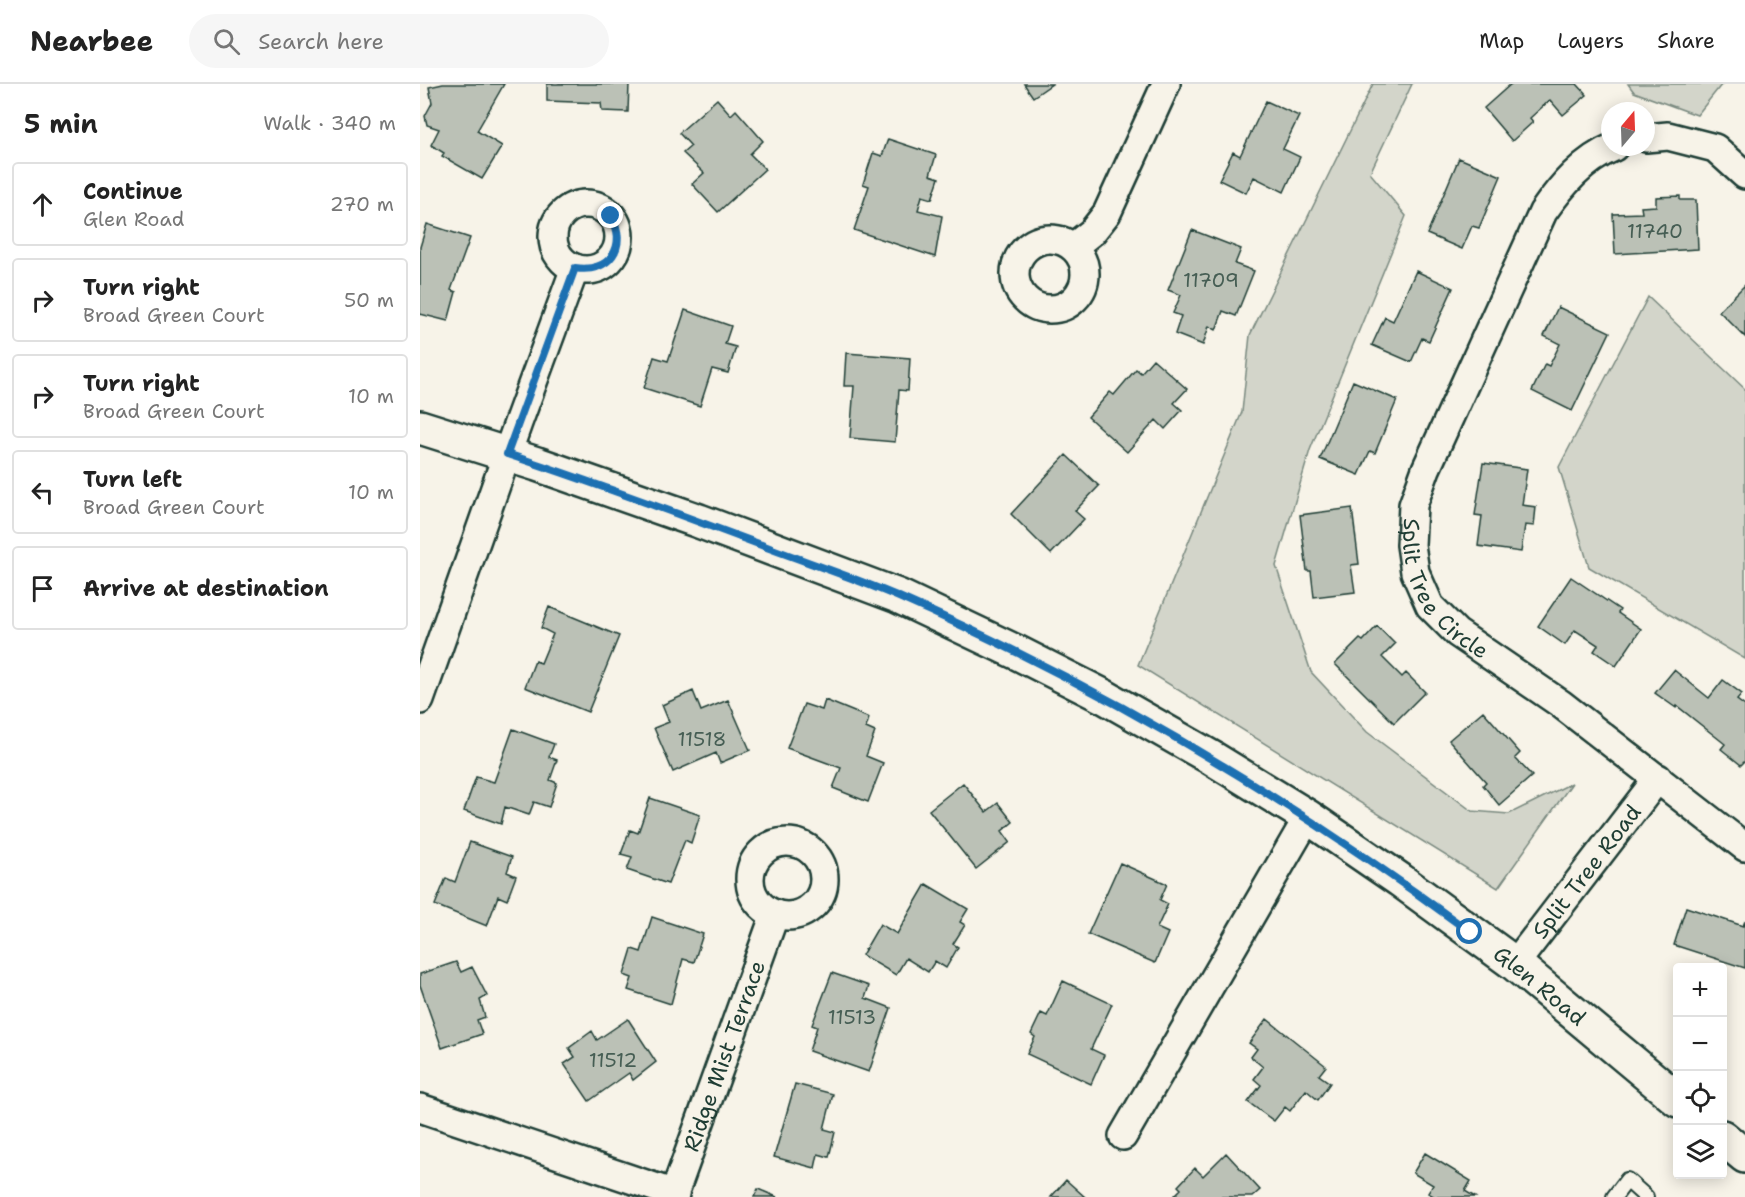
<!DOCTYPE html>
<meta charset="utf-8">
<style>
:root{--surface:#fff;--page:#f6f6f6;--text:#222;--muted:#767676;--line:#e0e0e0}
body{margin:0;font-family:"Shantell Sans",sans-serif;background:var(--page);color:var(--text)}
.controls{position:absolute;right:18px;bottom:18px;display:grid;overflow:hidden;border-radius:6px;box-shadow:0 3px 15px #0003}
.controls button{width:54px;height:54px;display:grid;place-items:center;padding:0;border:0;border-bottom:2px solid var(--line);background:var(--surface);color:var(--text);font:30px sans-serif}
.compass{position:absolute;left:1181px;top:18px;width:54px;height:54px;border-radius:50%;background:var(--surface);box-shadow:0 3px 15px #0003;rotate:19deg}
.stop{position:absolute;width:18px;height:18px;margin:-14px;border:4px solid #1f6fb2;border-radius:50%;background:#fff}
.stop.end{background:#1f6fb2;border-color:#fff;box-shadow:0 2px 6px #0008}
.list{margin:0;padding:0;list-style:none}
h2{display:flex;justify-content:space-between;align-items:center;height:78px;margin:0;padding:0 24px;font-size:26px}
h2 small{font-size:20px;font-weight:400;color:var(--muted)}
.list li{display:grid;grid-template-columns:39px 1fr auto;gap:18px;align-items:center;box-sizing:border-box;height:84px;margin:0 12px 12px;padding:0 12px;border:2px solid var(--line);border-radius:6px}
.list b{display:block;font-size:22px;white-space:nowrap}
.list p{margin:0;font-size:20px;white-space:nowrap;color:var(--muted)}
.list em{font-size:20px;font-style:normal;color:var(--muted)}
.icon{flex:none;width:33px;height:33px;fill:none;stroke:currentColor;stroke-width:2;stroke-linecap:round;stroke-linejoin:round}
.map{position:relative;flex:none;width:1325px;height:1113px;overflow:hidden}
header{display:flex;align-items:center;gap:36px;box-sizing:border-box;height:84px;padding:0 30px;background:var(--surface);border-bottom:2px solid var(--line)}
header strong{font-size:28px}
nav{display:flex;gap:33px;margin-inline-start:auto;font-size:21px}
.search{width:420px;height:54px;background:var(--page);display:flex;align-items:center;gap:15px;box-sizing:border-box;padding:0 21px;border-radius:33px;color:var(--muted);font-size:22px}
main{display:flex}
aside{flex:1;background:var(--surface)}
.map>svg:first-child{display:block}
</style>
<header>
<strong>Nearbee</strong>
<div class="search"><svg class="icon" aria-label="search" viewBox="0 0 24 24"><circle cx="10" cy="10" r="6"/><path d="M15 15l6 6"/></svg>Search here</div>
<nav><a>Map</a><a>Layers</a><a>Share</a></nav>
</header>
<main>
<aside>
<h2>5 min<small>Walk · 340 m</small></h2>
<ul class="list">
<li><svg class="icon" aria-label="ahead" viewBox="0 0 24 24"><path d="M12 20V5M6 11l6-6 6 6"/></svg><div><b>Continue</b><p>Glen Road</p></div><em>270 m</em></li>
<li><svg class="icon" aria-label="right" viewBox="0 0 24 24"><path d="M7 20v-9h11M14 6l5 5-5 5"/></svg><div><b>Turn right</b><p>Broad Green Court</p></div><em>50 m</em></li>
<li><svg class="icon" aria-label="right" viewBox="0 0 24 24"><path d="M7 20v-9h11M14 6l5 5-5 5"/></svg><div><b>Turn right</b><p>Broad Green Court</p></div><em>10 m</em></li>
<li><svg class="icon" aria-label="left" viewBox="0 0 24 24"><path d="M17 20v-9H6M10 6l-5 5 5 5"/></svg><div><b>Turn left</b><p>Broad Green Court</p></div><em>10 m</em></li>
<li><svg class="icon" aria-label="arrive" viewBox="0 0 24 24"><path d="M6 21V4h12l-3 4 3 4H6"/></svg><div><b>Arrive at destination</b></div></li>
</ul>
</aside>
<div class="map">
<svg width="1325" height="1113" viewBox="0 0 1325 1113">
<rect width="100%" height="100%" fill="#f7f3e8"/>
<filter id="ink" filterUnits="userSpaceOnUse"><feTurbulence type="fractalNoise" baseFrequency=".0167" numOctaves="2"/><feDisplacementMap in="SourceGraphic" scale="12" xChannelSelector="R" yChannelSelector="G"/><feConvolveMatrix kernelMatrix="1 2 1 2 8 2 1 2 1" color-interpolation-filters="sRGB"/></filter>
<g filter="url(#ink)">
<!-- green -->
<path fill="#d3d5ca" stroke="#79897f" stroke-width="1.5" d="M953,0H992L950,89L986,132L890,366L856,482L891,588L947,648L1052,727L1089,730L1152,699L1078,804L718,581L822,328L830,251Z
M1208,0H1302L1277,31L1214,8Z
M1228,213L1325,305V575L1169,483L1139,383Z"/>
<!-- building -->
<path fill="#bbc1b6" stroke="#1f3d34" stroke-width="1.5" d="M23,0H84L57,47L82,62L62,95L22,72L24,69L11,61L19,45L7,41L5,32L12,19L9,3Z
M127,0H209L208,28L182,27L181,19L127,17Z
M604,0H632L613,13Z
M1091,0H1157L1167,11L1143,31L1130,16L1110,34L1113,38L1092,57L1064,24Z
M297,15L311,31L316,26L343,57L330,70L345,85L298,128L272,100L284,89L263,69L271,62L259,49Z
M846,17L879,32L863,65L880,73L864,108L834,93L826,109L799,96L813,68L820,72Z
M468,55L516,71L510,91L519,94L512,115L502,112L498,126L522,132L515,173L434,146L449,102L443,100L453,69L462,72Z
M1039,74L1081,92L1059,144L1052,142L1042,165L1007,150Z
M1260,112V116H1276L1278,165L1195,170L1193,130L1222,129L1221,123L1236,122V113Z
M7,140L50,154L31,206L36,208L28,237L0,230V163Z
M772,146L821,165L815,180L834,187L816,232L803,227L796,246L789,242L783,261L755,250L761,232L753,229L761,211L748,206Z
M996,187L1033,204L1009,257L1002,254L991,278L952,261L965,233L973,237Z
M1325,201V253L1299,227Z
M1138,223L1190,248L1152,327L1112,307L1125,280L1129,282L1140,260L1124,252Z
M265,226L311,242L305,260L316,263L308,289L292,285L280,322L224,304L234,273L248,277Z
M426,269L490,274L488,307L479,306L475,358L430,354L434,302H424Z
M733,275L767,305L754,319L762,326L745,345L736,336L707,368L668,333L690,308L694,311L716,285L721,289Z
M933,297L977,316L955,369L950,367L939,391L900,375Z
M646,371L679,402L655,427L664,435L631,470L591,430Z
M1063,379L1107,385L1102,421L1116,423L1114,442L1105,441L1101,468L1058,462L1062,432L1055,431Z
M932,424L939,480L931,481L935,508L894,513L891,487H887L880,431Z
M1151,493L1200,526L1198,529L1221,545L1196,582L1174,567L1178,561L1155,546L1145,561L1118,542Z
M129,523L199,552L168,628L105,603L115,577L121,579L133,550L121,544Z
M957,542L975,560L962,573L982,593L986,589L1005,608L974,639L915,580L940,555L943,557Z
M1254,586L1289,614L1303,596L1322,610L1317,616L1325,622V677L1321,681L1301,665L1305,660L1257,622L1256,624L1235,609Z
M273,607L281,627L308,616L330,666L300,679L296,669L253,688L234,644L249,638L242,621Z
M405,616L449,634L446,644L455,648L446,672L463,679L448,718L413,704L421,684L367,664L384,620L402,626Z
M1063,627L1100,669L1095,674L1112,692L1079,721L1063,701L1066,698L1029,656Z
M93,645L134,660L129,673L137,676L130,696L137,699L129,723L114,718L109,731L85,723L81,740L44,727L56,693L74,698Z
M543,699L566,728L578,719L593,738L582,747L590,758L556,785L509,726Z
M230,714L280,731L271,759L265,756L248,800L207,786L212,773L201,770L210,746L218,749Z
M50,758L92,773L87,788L96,792L87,816L78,812L67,842L15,821L26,794L35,798Z
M700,779L747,800L740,816L748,820L737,844L748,849L735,879L668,850Z
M506,800L548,825L540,838L545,841L533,860L538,863L526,884L515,877L508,888L486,874L476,891L442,871L460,840L477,850Z
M1266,823L1323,842L1325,837V884L1254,861Z
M232,833L283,850L274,878L263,875L251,920L208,906L212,894L204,891L212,865L221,868Z
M36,878L41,888L52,883L67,912L60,916L65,933L57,936L62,950L22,964L0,901V890Z
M412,889L449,902L445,914L471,924L449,988L389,967L397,943L392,941Z
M643,897L692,920L671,965L684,971L671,1000L607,970L615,953L611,950L621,929L627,932Z
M208,935L236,978L213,996L209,989L169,1017L144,980L155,973L149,964L172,947L177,956Z
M847,935L906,982L899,991L910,999L898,1016L886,1006L870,1027L865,1023L854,1037L828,1018L841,1001L834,995L843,983L831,973L837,965L829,959Z
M375,1000L413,1010L404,1045L415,1048L409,1073L398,1070L395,1084L354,1073Z
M806,1069L840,1106L832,1113H753L761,1105L758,1102L775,1084L783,1092Z
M1005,1069L1051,1097L1045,1107L1055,1113H1015L1008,1109L1013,1101L993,1089Z
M646,1096L665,1113H631Z
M338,1105L357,1113H334Z"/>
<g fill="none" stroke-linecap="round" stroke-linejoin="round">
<!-- lane casing -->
<g stroke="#1f3d34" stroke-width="18">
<path id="lane" d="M1194,1113L1207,1096L1226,1113"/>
</g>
<!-- street casing -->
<g stroke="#1f3d34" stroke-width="32">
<g id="street">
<path d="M1226,54L1248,52L1295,64L1325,91"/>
<path id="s1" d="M1194,63C1163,76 1142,101 1123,128L1006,385L993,421L991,461L995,488L1010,522L1037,549L1141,620L1325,763"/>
<circle cx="166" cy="153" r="33"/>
<circle cx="630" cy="190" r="35"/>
<path d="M653,163L672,148L687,129L746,0"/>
<path d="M0,616L98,339L155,184"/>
<circle cx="367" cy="795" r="37"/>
<path id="s2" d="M1095,880L1238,694"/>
<path d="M0,1024L255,1110"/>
<path d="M703,1052L888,733"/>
<path id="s3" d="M253,1113L355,830"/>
</g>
</g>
<!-- secondary casing -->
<g stroke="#1f3d34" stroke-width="38">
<g id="secondary">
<path id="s4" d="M0,343L117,380L279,437L478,512L598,569L685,613L792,674L888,733L980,796L1095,880L1258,1016"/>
<path d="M1302,1053L1325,1072"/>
</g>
</g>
<!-- lane -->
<use href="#lane" stroke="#f7f3e8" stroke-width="14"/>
<!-- street -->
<use href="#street" stroke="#f7f3e8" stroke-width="27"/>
<!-- secondary -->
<use href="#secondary" stroke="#f7f3e8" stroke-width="33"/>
</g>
</g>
<g fill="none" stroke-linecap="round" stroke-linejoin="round" filter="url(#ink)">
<!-- route -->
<path stroke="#1f6fb2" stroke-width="8" d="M191,132C209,162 189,190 155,184L87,370C176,399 264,432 352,465C395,481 438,495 479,513C682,602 872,716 1050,848"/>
</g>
<g text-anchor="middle" stroke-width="4.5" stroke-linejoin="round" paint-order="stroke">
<!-- number labels -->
<g font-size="20" fill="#465e54">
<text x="1235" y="154">11740</text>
<text x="791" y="203">11709</text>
<text x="282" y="662">11518</text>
<text x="432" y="940">11513</text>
<text x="193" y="983">11512</text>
</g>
<!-- street labels -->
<g font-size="22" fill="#1f3d34" stroke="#f7f3e8">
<text dy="8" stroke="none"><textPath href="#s1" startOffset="514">Split Tree Circle</textPath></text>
<text dy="8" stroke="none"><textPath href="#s2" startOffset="117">Split Tree Road</textPath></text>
<text dy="8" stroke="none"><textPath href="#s4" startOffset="1260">Glen Road</textPath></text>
<text dy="8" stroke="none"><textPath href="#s3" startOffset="150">Ridge Mist Terrace</textPath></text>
</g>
</g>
</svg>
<div class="controls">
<button>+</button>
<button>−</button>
<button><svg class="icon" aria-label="locate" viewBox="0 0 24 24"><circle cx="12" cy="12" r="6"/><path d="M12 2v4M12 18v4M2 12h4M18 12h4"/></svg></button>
<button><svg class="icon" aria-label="layers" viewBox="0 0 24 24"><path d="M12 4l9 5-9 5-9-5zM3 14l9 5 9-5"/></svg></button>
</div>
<svg class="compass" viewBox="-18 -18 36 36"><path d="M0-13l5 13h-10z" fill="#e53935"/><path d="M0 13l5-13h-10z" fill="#767676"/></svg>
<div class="stop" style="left:1050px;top:848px"></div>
<div class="stop end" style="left:191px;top:132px"></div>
</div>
</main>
